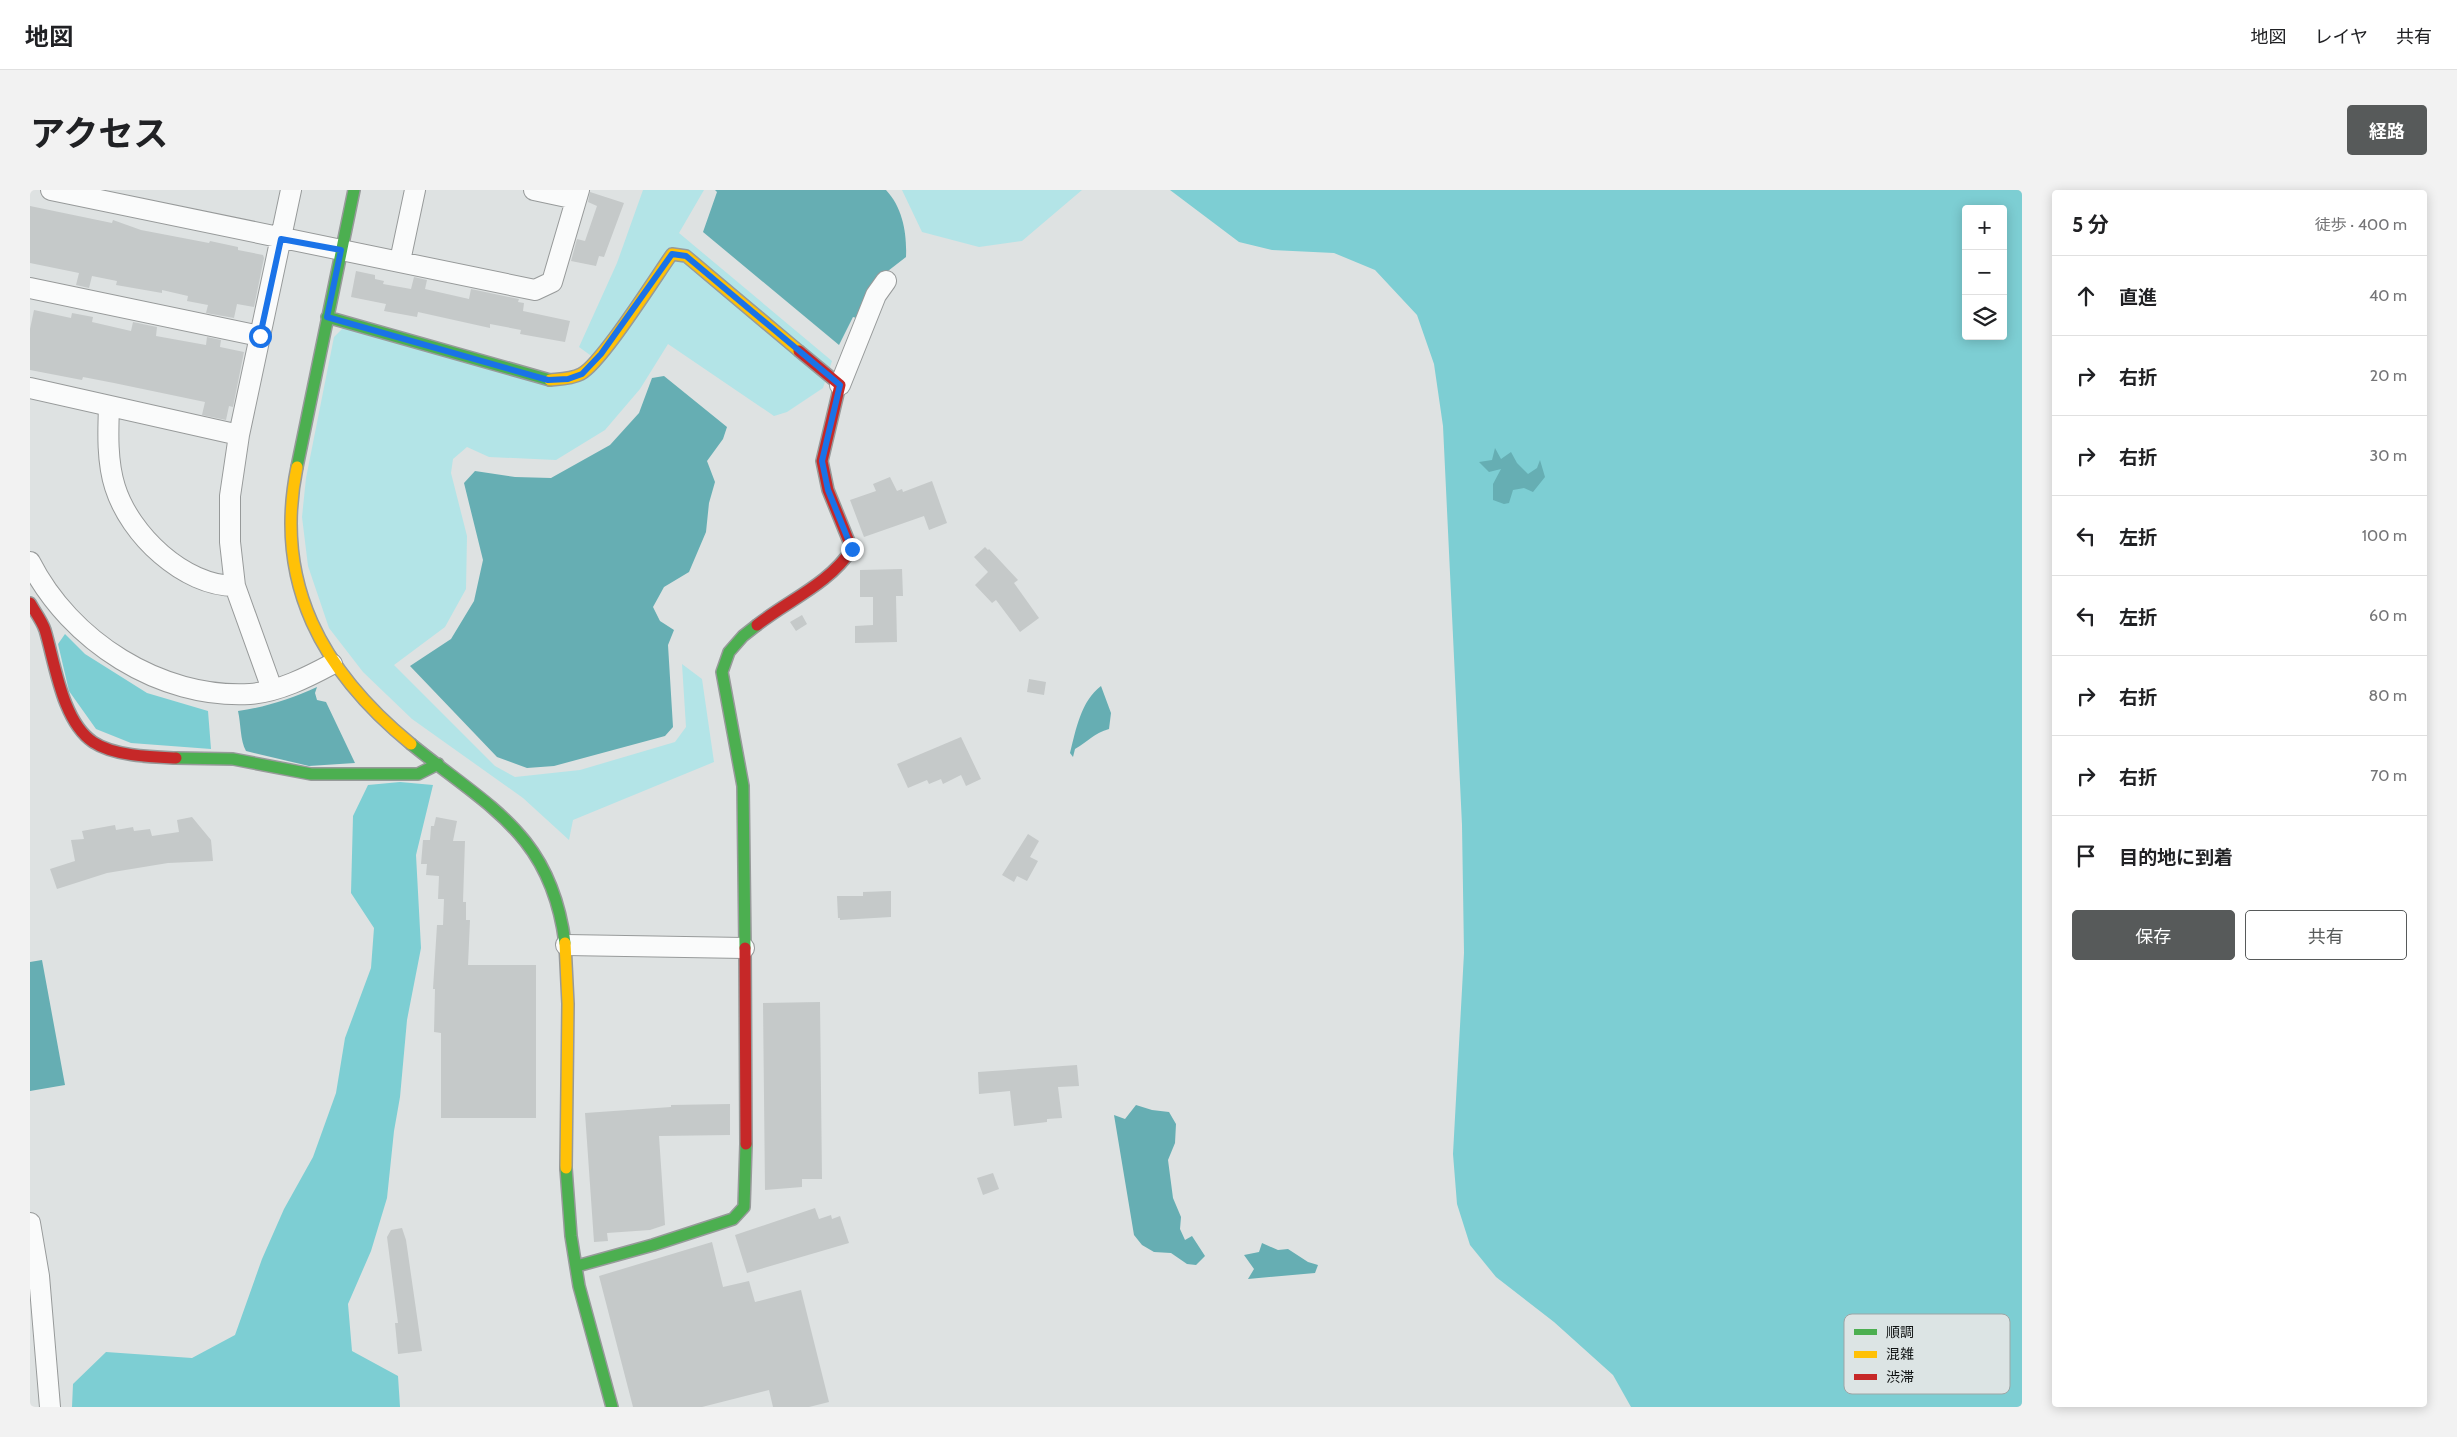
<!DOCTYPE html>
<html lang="ja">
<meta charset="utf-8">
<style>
:root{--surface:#fff;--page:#f2f2f2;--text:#202124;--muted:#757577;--line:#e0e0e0;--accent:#575a5a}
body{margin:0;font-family:Cabin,"Noto Sans JP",sans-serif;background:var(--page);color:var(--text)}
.controls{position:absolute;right:15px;top:15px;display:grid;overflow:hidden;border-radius:5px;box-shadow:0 2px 12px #0003}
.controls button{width:45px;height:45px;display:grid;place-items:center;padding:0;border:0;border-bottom:1px solid var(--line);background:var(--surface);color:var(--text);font:25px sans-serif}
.stop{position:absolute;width:15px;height:15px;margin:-11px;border:4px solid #1a73e8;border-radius:50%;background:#fff}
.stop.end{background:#1a73e8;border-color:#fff;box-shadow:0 1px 5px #0008}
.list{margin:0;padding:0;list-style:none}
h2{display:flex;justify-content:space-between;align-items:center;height:65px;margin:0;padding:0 20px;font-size:21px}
h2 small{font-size:16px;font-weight:400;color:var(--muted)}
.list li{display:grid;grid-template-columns:32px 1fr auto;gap:15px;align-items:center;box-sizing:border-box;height:80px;padding:0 20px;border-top:1px solid var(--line)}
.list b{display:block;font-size:19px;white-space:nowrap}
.list em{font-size:16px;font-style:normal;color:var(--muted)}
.actions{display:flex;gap:10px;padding:15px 20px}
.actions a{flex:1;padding:11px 0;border:1px solid var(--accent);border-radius:5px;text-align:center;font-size:18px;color:var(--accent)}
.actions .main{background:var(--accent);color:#fff}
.icon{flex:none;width:28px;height:28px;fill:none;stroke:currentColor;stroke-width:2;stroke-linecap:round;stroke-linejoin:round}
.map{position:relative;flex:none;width:1992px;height:1217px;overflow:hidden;border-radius:5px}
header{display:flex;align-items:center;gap:30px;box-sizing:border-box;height:70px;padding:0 25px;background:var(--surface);border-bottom:1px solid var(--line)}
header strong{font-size:24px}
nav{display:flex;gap:28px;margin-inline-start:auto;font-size:18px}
.intro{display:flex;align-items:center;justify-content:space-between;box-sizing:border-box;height:120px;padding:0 30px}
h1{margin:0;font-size:35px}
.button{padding:12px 22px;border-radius:5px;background:var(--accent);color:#fff;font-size:18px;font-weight:700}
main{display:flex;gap:30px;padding:0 30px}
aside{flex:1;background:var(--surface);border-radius:5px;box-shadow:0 2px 12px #0003}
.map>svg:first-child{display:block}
</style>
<header>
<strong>地図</strong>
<nav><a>地図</a><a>レイヤ</a><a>共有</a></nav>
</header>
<div class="intro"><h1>アクセス</h1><a class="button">経路</a></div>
<main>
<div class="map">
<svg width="1992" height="1217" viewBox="0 0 1992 1217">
<rect width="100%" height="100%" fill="#dee2e2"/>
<!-- green -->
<path fill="#b3e4e7" d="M613,0H674L649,43L802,171L793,198L757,222L744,226L638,154L610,199L575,240L526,270L459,267L437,257L423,269L421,283L437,346L436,399L415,437L364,475L465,576L485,587L550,580L645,552L656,537L652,474L672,489L684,572L543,630L539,650L493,608L382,529L333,482L299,438L278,376L272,327L276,288L304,147L314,137L521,195L571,173L549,157L587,73Z
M872,0H1052L992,51L949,57L892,42Z"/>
<!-- forest -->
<path fill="#7dced3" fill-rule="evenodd" d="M1140,0H1992V1217H1601L1583,1185L1524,1132L1466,1087L1440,1055L1427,1014L1423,964L1434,763L1432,635L1413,236L1404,174L1387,125L1345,80L1304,63L1242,60L1209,52ZM1936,19H1973V146H1936Z
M35,444L55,464L117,503L178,521L181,559L101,553L66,539L39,501L28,454Z
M370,592L403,595L386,665L391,758L377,830L370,907L364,941L357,1008L341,1061L318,1114L322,1161L368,1186L370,1217H42L43,1194L76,1162L162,1168L205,1145L232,1069L254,1019L283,967L306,903L315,848L341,778L344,738L321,703L323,626L338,595Z"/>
<!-- water -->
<path fill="#66aeb3" d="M685,0H856C873,18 877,44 876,67L845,91L830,129L823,127L809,155L673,42L687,2Z
M634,186L697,237L693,249L677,271L685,292L679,313L676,342L659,382L634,397L623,417L630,431L644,440L638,455L643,537L635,546L524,576L497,578L467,567L380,476L421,449L444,411L453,370L434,293L445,281L485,287L521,288L580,255L609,223L622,188Z
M1465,258L1471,269L1481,262L1487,273L1498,284L1507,278L1510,270L1515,287L1503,302L1494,298L1483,300L1479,313L1474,314L1463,310V294L1471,279L1459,282L1449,272L1462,270Z
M1071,496L1081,523L1079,539C1064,543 1059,551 1045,559L1043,567L1040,563C1046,539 1051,511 1071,496Z
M287,497L285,503L287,510L296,512L325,573L279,576L216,561C210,550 211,534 208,521C236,517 261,509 287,497Z
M12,770L35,895L0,901V772Z
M1106,915L1122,920L1139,922L1146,934L1145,953L1138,970L1143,1008L1151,1027L1150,1039L1155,1050L1162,1046L1175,1066L1166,1075L1157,1074L1141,1063L1124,1062L1112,1055L1104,1045L1084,925L1095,929Z
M1232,1053L1248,1060L1258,1059L1278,1072L1288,1075L1285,1083L1218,1089L1224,1079L1214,1065L1229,1062Z"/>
<!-- building -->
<path fill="#c5c9c9" d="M560,2L594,13L574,67L569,66L566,76L541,71L547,49L555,51L567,16L558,12Z
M0,16L82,33L83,30L111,40L179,53L180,51L208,57V60L233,65L234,68L224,117L207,114L204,128L176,123L178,115L157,111L158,106L132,100V103L86,95L87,91L62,86L59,98L46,95L49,83L0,73Z
M326,81L345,85V89L354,91L353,94L381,99L384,87L397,90L395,99L439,109L441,99L489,109L488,112L494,113L493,121L540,131L535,152L490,144L491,140L460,134V138L388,122L387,127L354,121L356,114L321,107Z
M4,120L41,128L42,123L63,127L62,132L101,141L103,132L127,137L126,146L176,155L177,147L191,150L190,157L214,162L203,217L199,216L196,230L172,225L175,212L84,193L53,187L52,190L0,180V139Z
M860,287L867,301L872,299L873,302L902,291L917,333L899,340L894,326L834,347L820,310L846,301L843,294Z
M955,357L958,360L959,359L988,390L984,393L1009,428L990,442L966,410L962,413L945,395L958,382L944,367Z
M872,379L873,406H866L867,452L825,453V436L843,435V407H830V380Z
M772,425L777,434L766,441L760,432Z
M999,489L1016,492L1014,505L997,502Z
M931,547L951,589L936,596L931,585L913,594L911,589L899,594L897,590L878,598L867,574Z
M162,627L181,650L183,671L138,673L77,683L27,699L20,679L45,671L41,650L54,649L52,641L85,635L86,640L103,637L104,641L120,639L122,646L149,642L147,630Z
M406,627L427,631L423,651H435L433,712H436V730H440L438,775H506V928H411V843L404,842L405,799H403L407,735H413L414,709H408L409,686L396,685L397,674H391L393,650H400L401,636H404Z
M998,644L1009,651L1000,667L1008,671L997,691L987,686L984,692L972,685Z
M861,701V727L810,730V728H808L807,706H833V702Z
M790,812L792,989H772V997L735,1000L733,813Z
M1047,875L1049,896L1028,897L1032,928L1017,929V932L984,936L980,901L949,904L948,882Z
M700,914V945L629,946L635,1035L620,1040L577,1043L578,1051L564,1052L555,923L641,917V915Z
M963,983L969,999L953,1005L947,988Z
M785,1018L789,1029L801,1025L802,1029L810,1026L819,1053L717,1083L705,1045Z
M372,1038L376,1050L392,1161L368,1164L365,1133H368L357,1047L361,1040Z
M682,1052L693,1097L719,1091L725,1112L771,1100L799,1212L779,1217H743L739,1200L672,1217H603L569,1086Z"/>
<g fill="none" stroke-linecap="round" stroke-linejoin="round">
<!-- street casing -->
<g stroke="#979a9a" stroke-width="22">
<path id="street" d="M21,0L505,100L522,92L549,0
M504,0L546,9
M370,71L385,0
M0,98L230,146
M810,195L846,105L856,91
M0,198L209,245
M79,217C78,242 77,272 85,297C100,345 154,396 205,396
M0,372C40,451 130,509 220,504C248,502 278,487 302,474
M242,499L205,396L200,352V306L209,245L261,0
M536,755L714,758
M0,1033L9,1086L20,1217"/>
</g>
<!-- fast casing -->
<g stroke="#979a9a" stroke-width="14">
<path id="fast" d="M297,127L520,190
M267,277L324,0
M381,554C458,617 521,643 535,753
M146,568L203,569L281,584H388L408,574
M715,758L713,596L692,482L699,462L713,446L727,435
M536,978L541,1046L549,1096L582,1217
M547,1076L623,1055L703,1029L714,1017L716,954"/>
</g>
<!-- slow casing -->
<g stroke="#979a9a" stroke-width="14">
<path id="slow" d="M520,190C531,189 541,189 551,184C571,174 625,88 642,64L656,66L769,161
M267,277C243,394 293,482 381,554
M535,753L538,814L536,978"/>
</g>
<!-- jam casing -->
<g stroke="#979a9a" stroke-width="14">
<path id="jam" d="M0,413C5,422 12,431 15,440C25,473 32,531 63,552C84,566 121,567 146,568
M727,435C760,409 798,395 822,359L798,300L792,271L810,195L769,161
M715,758L716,954"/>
</g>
<!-- street -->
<use href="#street" stroke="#fafbfb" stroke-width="20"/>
<!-- fast -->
<use href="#fast" stroke="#4caf50" stroke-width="11"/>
<!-- slow -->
<use href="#slow" stroke="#ffc107" stroke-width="11"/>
<!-- jam -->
<use href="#jam" stroke="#c62828" stroke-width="11"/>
</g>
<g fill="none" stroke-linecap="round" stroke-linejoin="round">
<!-- route -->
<path stroke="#1a73e8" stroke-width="6" d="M230,146L251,49L311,60L297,127L518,190L538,189L552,184L571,164L642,64L656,66L810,195L792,271L798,300L822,359"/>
</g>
<!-- legend -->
<rect x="1814" y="1124" width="166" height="80" rx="8" fill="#dce4e4" stroke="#9ea5a5" stroke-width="1"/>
<rect x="1824" y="1139" width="23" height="6" fill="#4caf50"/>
<rect x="1824" y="1161" width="23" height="7" fill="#ffc107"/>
<rect x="1824" y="1184" width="23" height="6" fill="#c62828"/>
<g font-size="14" fill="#0e1111">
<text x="1856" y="1147">順調</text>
<text x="1856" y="1169">混雑</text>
<text x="1856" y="1192">渋滞</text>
</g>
</svg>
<div class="controls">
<button>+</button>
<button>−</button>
<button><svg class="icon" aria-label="layers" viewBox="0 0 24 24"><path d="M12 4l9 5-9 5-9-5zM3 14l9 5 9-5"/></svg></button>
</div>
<div class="stop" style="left:230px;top:146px"></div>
<div class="stop end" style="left:822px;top:359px"></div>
</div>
<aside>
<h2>5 分<small>徒歩 · 400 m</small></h2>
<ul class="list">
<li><svg class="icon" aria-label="ahead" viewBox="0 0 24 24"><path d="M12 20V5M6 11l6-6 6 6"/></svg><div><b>直進</b></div><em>40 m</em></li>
<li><svg class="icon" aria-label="right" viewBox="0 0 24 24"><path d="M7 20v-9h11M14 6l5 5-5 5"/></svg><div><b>右折</b></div><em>20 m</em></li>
<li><svg class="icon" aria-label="right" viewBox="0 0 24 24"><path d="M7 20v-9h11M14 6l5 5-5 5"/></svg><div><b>右折</b></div><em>30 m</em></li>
<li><svg class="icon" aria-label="left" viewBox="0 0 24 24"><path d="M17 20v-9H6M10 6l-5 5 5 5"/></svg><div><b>左折</b></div><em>100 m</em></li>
<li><svg class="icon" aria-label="left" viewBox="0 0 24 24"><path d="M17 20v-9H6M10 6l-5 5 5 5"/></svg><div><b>左折</b></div><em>60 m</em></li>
<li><svg class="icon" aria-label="right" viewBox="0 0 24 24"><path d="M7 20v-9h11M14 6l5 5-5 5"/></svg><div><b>右折</b></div><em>80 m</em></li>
<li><svg class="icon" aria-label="right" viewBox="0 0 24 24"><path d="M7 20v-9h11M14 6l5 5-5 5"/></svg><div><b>右折</b></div><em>70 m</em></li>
<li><svg class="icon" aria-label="arrive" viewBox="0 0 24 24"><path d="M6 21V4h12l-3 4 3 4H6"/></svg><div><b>目的地に到着</b></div></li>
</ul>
<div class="actions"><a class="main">保存</a><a>共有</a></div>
</aside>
</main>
